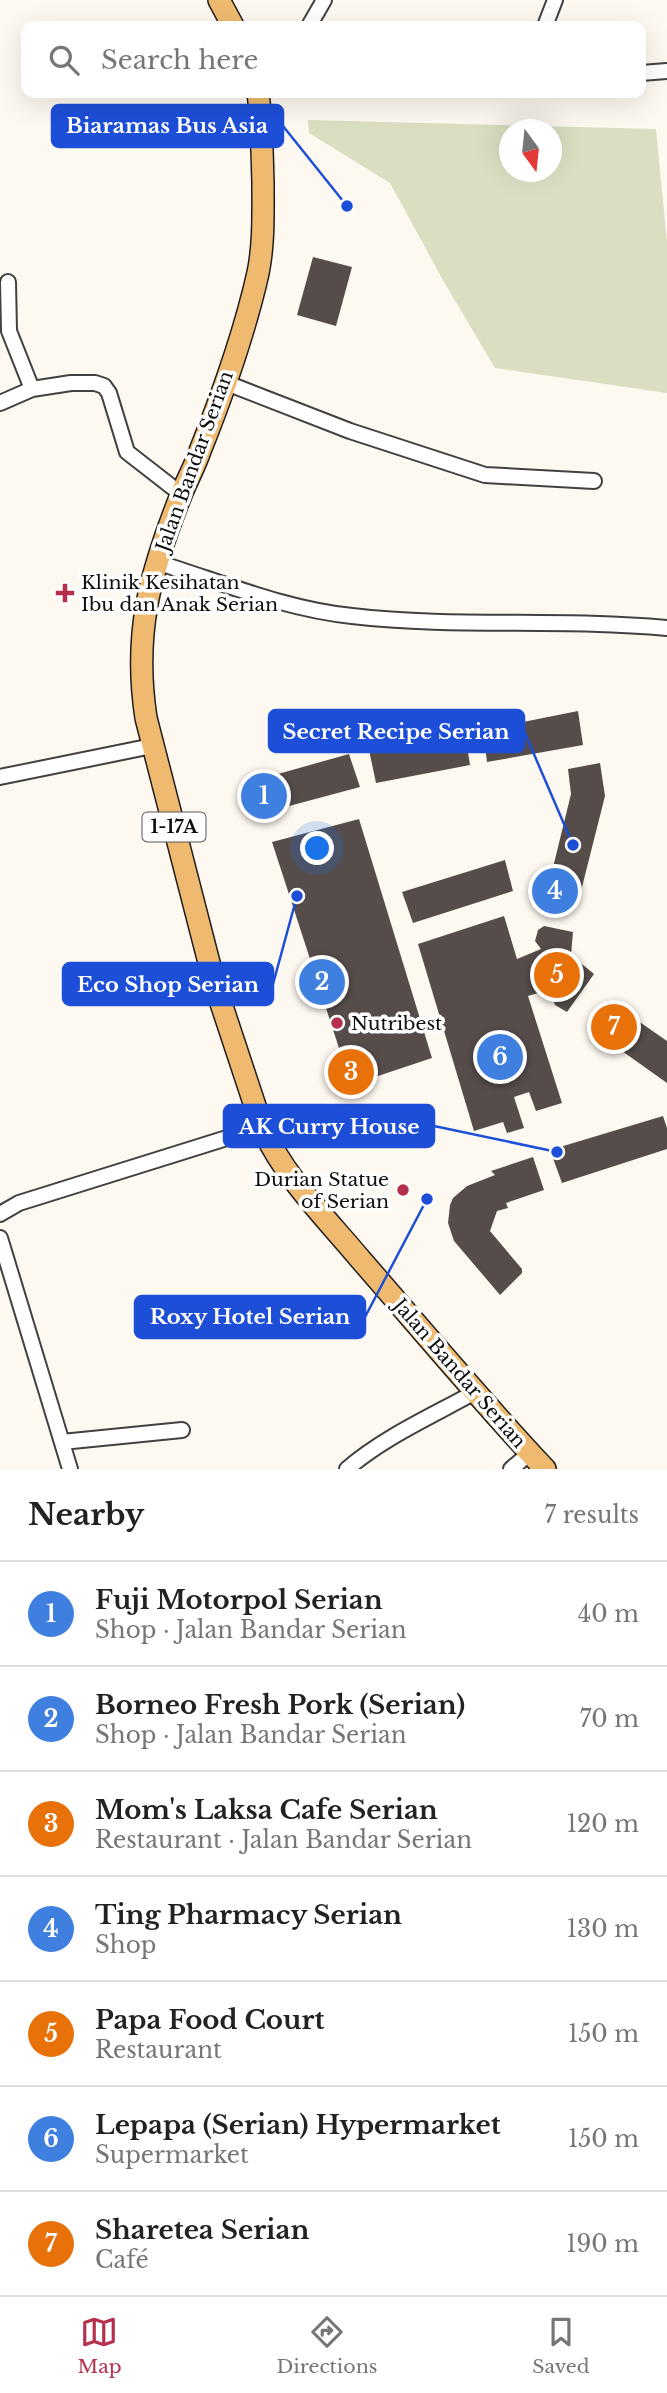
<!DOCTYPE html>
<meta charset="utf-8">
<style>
:root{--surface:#fff;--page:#f2f2f2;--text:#222;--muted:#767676;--line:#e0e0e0;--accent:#b4304c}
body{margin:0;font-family:"Libre Baskerville",serif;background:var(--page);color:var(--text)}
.compass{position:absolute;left:499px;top:119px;width:63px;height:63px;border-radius:50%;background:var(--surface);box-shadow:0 7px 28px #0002;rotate:165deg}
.you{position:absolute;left:318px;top:849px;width:24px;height:24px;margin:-18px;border:5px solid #fff;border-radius:50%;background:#1a73e8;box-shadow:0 0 0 10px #1a73e833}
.badge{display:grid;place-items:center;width:46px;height:46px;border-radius:50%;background:var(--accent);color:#fff;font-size:23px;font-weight:700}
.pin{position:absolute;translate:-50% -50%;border:4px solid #fff;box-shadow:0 2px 7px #0006}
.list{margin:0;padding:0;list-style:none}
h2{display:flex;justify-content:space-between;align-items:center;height:91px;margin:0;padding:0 28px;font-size:30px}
h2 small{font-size:23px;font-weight:400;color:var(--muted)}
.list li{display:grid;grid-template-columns:46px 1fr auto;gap:21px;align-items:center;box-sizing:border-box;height:105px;padding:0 28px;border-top:2px solid var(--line)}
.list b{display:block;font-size:26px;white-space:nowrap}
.list p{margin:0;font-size:23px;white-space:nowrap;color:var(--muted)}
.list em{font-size:23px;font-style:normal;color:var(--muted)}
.icon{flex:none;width:38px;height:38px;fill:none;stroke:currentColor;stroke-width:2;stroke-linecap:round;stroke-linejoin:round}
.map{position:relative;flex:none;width:667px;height:1469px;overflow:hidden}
.search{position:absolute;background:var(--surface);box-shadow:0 7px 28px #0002;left:21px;right:21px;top:21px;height:77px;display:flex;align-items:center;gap:18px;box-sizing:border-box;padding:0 24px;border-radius:14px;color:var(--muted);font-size:26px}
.sheet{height:826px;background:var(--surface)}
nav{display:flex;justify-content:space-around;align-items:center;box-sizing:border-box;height:98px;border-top:2px solid var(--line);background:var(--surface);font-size:19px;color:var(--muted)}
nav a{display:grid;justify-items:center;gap:4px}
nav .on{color:var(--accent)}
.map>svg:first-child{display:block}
</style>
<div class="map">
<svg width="667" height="1469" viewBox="0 0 667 1469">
<rect width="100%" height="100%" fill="#fef9f0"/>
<!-- cemetery -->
<path fill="#dadfc2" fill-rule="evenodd" d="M308,120L656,129L667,242V393L495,368L444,282L390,183L309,133ZM510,130H552V172H510Z"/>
<!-- building -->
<path fill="#564d4b" d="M313,257L352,267L336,326L297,315Z
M578,711L583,745L487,762L483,730Z
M465,733L470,765L376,783L369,750Z
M349,754L360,787L263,813L253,781Z
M600,763L605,796L578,903L546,896L571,794L568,769Z
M359,819L432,1058L351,1085L272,842Z
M505,860L513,891L413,923L402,892Z
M504,916L517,959L541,949L535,941L538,930L544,926L573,932L571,955L594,974L567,1012L555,1005L551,989L528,996L562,1103L536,1111L529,1092L514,1097L524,1128L507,1133L503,1122L474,1131L418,944Z
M618,1007L667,1041V1083L598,1034Z
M663,1116L667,1128V1149L562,1183L550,1150Z
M533,1157L544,1190L506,1203L508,1208L497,1211L490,1231L522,1269V1273L500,1295L454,1241L448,1223L450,1205L453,1198L467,1186L495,1175L491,1171Z"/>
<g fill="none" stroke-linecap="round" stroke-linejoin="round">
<!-- minor casing -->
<g stroke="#414141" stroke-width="18">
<path id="minor" d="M309,26L324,0
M545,26L555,0
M641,73L667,71
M8,282L9,331L32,389
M224,382L350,431L485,475L594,481
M0,403L32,389L71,383H95L104,386L109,393L127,452L181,494
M156,562C221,582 284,609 352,616C456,628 562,618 667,628
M0,777L152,746
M0,1214L19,1203L262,1127
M0,1238L70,1469
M62,1442L182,1430
M347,1469C384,1437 432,1416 475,1392
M511,1469L530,1453"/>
</g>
<!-- primary casing -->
<g stroke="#1f1f1f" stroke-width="24">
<path id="primary" d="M219,0L233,26
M258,93C262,123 262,153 263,183C263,213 264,244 258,273C245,331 222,396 200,451C195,466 187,480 181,495C150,573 133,633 146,718L214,982L262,1127C284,1177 326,1218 361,1260C422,1330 481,1401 545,1469"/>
</g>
<!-- minor -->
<use href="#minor" stroke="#fff" stroke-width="14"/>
<!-- primary -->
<use href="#primary" stroke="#efba6f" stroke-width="21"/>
</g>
<!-- markers -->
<g fill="#b4304c" stroke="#fff" stroke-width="2.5">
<path d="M61.5 582.5h7v7h7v7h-7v7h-7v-7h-7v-7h7z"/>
<circle cx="337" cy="1023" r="7"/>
<circle cx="403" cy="1190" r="7"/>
</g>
<g text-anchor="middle" stroke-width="7" stroke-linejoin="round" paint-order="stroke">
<!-- shield labels -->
<rect fill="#fff" stroke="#565656" stroke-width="2" x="142.5" y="812.5" width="63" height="29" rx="5"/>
<g font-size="18" font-weight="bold" fill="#0e0e0e">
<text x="174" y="833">1-17A</text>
</g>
<!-- street labels -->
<g font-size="19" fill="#0e0e0e" stroke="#fff">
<text transform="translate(194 461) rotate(-70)" y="7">Jalan Bandar Serian</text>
<text transform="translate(460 1373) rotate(49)" y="7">Jalan Bandar Serian</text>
</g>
<!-- poi labels -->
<g font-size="19" fill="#0e0e0e" stroke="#fff" text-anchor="start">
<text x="81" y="589">Klinik Kesihatan<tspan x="81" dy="22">Ibu dan Anak Serian</tspan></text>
<text x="351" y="1030">Nutribest</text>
<text x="389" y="1186" text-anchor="end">Durian Statue<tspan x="389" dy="22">of Serian</tspan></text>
</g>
</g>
<!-- callouts -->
<path fill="none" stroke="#1d4ed8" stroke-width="2.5" d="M347 206L283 126M573 845L524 731M297 896L273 984M557 1152L434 1126M427 1199L365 1317"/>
<g fill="#1d4ed8" stroke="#fff" stroke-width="2.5">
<circle cx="347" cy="206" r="7"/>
<circle cx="573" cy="845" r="7"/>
<circle cx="297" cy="896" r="7"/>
<circle cx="557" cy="1152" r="7"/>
<circle cx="427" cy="1199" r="7"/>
</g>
<g fill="#1d4ed8" stroke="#1d4ed8" stroke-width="2.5">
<rect x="52" y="105" width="231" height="42" rx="7"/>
<rect x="269" y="710" width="255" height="42" rx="7"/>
<rect x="63" y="963" width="210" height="42" rx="7"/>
<rect x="224" y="1105" width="210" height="42" rx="7"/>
<rect x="135" y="1296" width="230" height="42" rx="7"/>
</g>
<g font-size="21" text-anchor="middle" font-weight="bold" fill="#fff">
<text x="167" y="133">Biaramas Bus Asia</text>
<text x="396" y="739">Secret Recipe Serian</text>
<text x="168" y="992">Eco Shop Serian</text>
<text x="329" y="1134">AK Curry House</text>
<text x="250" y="1324">Roxy Hotel Serian</text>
</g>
</svg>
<svg class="compass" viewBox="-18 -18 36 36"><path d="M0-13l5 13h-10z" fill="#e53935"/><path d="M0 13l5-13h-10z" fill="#767676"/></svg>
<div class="you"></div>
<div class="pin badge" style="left:264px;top:796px;background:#3f7fe0">1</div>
<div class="pin badge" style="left:322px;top:982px;background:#3f7fe0">2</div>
<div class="pin badge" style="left:351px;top:1072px;background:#e8710a">3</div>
<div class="pin badge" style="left:555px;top:891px;background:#3f7fe0">4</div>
<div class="pin badge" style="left:557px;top:975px;background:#e8710a">5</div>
<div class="pin badge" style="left:500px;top:1057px;background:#3f7fe0">6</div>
<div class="pin badge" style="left:614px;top:1027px;background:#e8710a">7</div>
<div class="search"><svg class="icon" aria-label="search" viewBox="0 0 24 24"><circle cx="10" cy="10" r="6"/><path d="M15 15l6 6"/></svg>Search here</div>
</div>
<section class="sheet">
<h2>Nearby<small>7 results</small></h2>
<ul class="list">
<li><span class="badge" style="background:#3f7fe0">1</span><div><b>Fuji Motorpol Serian</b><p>Shop · Jalan Bandar Serian</p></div><em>40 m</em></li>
<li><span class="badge" style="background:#3f7fe0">2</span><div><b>Borneo Fresh Pork (Serian)</b><p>Shop · Jalan Bandar Serian</p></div><em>70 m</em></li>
<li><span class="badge" style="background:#e8710a">3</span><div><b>Mom's Laksa Cafe Serian</b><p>Restaurant · Jalan Bandar Serian</p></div><em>120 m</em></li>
<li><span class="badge" style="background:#3f7fe0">4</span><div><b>Ting Pharmacy Serian</b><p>Shop</p></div><em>130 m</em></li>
<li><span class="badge" style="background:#e8710a">5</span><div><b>Papa Food Court</b><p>Restaurant</p></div><em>150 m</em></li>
<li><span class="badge" style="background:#3f7fe0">6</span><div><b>Lepapa (Serian) Hypermarket</b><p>Supermarket</p></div><em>150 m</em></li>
<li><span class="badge" style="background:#e8710a">7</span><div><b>Sharetea Serian</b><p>Café</p></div><em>190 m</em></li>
</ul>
</section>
<nav>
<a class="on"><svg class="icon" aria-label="map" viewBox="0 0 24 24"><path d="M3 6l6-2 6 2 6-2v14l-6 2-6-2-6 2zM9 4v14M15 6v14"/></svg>Map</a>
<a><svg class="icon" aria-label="directions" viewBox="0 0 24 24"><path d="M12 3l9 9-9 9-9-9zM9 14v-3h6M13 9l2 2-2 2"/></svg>Directions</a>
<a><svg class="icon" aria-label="saved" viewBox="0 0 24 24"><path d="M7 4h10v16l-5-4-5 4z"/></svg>Saved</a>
</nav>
